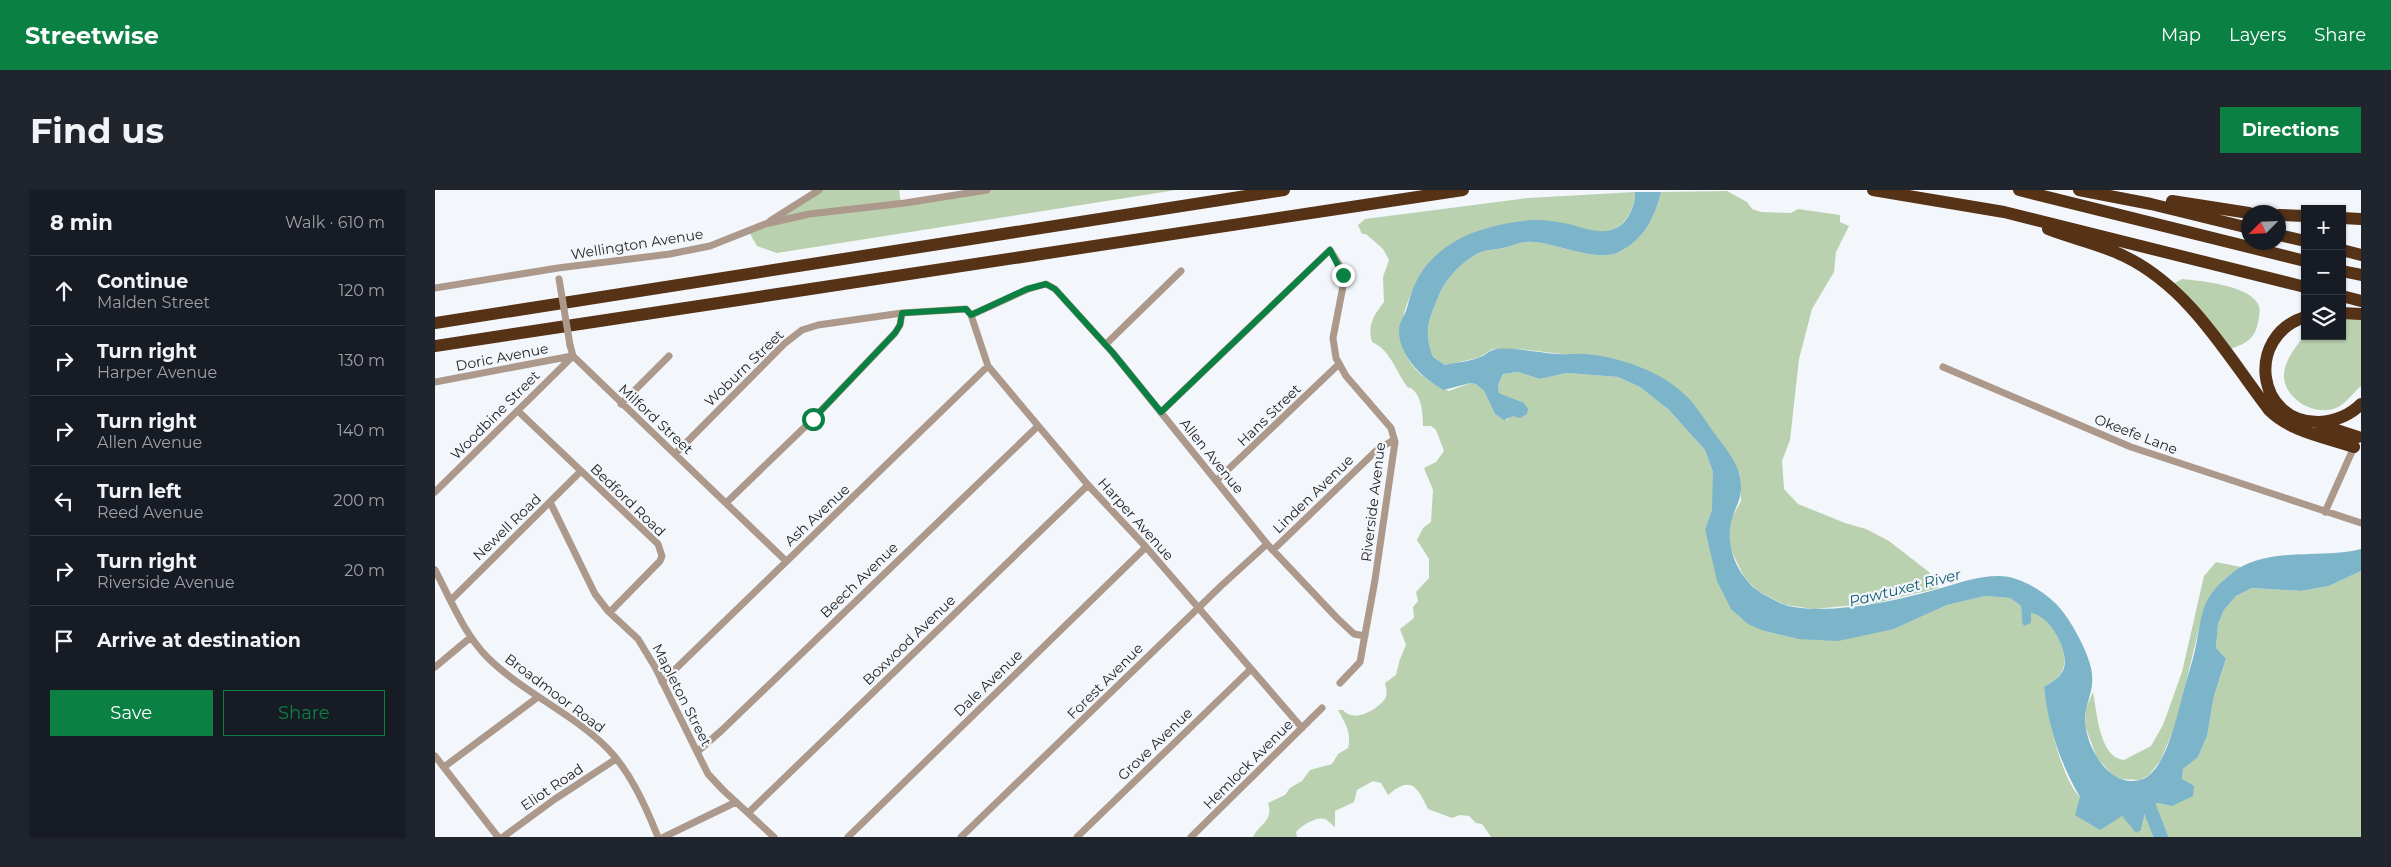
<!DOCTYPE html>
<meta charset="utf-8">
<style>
:root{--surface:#171b24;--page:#20242c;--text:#f1f3f6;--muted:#9ea1a6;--line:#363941;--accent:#0b8043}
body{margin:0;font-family:Montserrat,sans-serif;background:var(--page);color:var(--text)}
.controls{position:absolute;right:15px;top:15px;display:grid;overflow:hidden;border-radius:0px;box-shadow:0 1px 4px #0004}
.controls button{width:45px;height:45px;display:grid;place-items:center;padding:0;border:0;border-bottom:1px solid var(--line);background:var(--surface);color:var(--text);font:25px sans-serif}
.compass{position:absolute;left:1806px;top:15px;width:45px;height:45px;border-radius:50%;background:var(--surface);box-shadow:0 1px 4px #0004;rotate:246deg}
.stop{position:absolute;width:15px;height:15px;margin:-11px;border:4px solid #0b8043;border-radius:50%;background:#fff}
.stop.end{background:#0b8043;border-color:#fff;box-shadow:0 1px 5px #0008}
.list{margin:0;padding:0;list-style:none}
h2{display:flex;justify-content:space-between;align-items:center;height:65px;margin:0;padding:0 20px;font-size:21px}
h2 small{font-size:16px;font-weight:400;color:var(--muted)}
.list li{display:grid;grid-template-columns:32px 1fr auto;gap:15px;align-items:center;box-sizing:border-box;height:70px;padding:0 20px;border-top:1px solid var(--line)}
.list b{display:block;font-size:19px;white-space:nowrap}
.list p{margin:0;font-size:16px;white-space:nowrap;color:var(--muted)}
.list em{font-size:16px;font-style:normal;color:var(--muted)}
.actions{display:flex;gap:10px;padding:15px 20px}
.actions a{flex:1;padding:11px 0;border:1px solid var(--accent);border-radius:0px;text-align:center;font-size:18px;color:var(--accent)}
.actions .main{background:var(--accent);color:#fff}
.icon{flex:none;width:28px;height:28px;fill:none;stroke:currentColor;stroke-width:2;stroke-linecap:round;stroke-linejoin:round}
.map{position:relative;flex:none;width:1926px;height:647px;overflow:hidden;border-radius:0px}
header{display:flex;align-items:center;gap:30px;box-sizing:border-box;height:70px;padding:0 25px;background:var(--accent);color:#fff}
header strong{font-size:24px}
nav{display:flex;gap:28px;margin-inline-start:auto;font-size:18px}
.intro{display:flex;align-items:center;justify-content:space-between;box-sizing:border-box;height:120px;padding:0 30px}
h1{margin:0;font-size:35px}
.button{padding:12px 22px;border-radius:0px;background:var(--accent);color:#fff;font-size:18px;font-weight:700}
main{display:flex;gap:30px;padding:0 30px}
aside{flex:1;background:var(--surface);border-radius:0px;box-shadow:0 1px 4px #0004}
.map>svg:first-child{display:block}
</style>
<header>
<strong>Streetwise</strong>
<nav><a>Map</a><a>Layers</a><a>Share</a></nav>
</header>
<div class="intro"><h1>Find us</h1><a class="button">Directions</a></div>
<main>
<aside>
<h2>8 min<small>Walk · 610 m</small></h2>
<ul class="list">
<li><svg class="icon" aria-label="ahead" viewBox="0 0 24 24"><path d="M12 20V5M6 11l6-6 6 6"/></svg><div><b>Continue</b><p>Malden Street</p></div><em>120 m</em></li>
<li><svg class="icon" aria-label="right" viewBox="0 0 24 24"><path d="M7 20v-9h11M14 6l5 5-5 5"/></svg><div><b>Turn right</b><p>Harper Avenue</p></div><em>130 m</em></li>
<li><svg class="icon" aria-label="right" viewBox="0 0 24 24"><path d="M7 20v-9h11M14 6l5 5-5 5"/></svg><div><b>Turn right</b><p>Allen Avenue</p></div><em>140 m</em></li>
<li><svg class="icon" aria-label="left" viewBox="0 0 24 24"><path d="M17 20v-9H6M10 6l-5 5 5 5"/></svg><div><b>Turn left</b><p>Reed Avenue</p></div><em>200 m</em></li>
<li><svg class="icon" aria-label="right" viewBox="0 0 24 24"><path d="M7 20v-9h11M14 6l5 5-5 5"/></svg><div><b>Turn right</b><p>Riverside Avenue</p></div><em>20 m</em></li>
<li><svg class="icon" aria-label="arrive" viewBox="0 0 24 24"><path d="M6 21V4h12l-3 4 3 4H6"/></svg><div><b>Arrive at destination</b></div></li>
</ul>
<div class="actions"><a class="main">Save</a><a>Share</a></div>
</aside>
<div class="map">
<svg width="1926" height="647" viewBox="0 0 1926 647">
<rect width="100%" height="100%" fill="#f3f6fb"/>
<!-- green -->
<path fill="#bad1af" d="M386,0H464L466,13L550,0H741L342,63L322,56L314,42L348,26Z
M1292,1L1312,12L1317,19L1326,22L1356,23L1363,19L1405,25V32L1414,36L1401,62L1399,82L1377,119L1364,169L1355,250L1347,271L1349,299L1363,314L1410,333L1431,339L1454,351L1494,382L1504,398L1441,413L1379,419L1350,415L1323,401L1309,387L1296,360L1294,346L1296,329L1306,311L1305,285L1294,265L1248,203L1223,186L1186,171L1085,159H1058L1043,168L1010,175L998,167C988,140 994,130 1004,105C1011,88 1028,70 1046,62C1053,59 1061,60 1068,58C1078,56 1087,51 1098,52C1121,53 1163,73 1184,62C1209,50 1220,27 1226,2Z
M1200,2C1200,21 1188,40 1168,42C1158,43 1147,38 1137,35L990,78C959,127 951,175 1014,201L1035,193L1041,194L1049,201L1060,224L1072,230L1088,213L1064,203L1063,195L1068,184L1083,182L1105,189L1132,183L1183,187L1205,197L1234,220L1270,260L1278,282L1279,306L1277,320L1270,339L1275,354L1329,441L1363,449L1459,439L1512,415L1550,406L1575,408L1586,416L1587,432L1596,423C1615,426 1635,460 1628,479C1624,488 1617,492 1609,497C1612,523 1626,589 1645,607C1653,614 1674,620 1684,625C1692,628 1699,635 1706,640L1710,623L1722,613L1737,616L1747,589L1748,579L1763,567L1772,546L1779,506L1791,470L1781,458L1783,434L1789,420L1801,406L1817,398L1866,401L1894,396L1926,381V647H1056L1047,634L1041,633L1034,626L1025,625L1017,628L993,619C982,597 977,585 953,605L946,593L938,591L922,600L919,612L900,621V637C897,635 893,630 890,629C881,626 866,636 861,642L862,647H818C824,634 839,631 833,613L850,605L855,598L867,591L875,580L897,574L903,564L913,558C917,543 910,533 903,520H908C918,533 941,521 950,509C953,504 951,498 950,493L961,485L965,469L971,455L965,439L979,428L978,417L983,411L981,402L994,388V369L982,350L988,338L996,332L998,300L989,278L1001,272L1009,261L1001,240L996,236H988C988,226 987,206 977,199C971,195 975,201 971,195C960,179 955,160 937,152C932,135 939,125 949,112L948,87L954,70L948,59L931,44H927L923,35L930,29L1093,8Z
M1747,89C1766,91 1813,95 1823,114C1826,119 1824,127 1823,133C1819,151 1809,154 1793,160L1738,94Z
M1907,124L1926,128V196C1919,202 1911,213 1903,217C1880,229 1842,206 1850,178C1853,166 1862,155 1870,145L1907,146Z
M1781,372L1806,377L1791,388L1774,407L1765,434L1741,534L1725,571L1714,585L1705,590L1687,589L1679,586L1662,568L1650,536L1651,518L1658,502C1662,521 1664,568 1689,570L1716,556L1728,535L1747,482L1769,386Z"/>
<!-- water -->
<path fill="#7cb5c9" d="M1200,2H1226C1220,27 1209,50 1184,62C1163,73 1121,53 1098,52C1087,51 1078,56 1068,58C1061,60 1053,59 1046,62C1028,70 1011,88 1004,105C994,130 988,140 998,167L1010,175C1020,172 1033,172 1043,168C1050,166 1054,160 1062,159C1082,157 1103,163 1124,164C1133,165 1142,163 1151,164C1183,167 1223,180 1247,202C1259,212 1268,227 1277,240C1286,253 1302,270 1305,287C1309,310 1300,314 1296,333C1290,359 1305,391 1328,404C1336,408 1345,414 1353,416C1396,425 1461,411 1503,399C1524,393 1542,386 1564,386C1583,386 1605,399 1619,412C1633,424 1652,459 1656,478C1661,502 1650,510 1650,531C1651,557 1674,598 1705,590C1731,584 1743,521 1749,500C1752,487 1757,474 1760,460C1764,443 1765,422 1774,407C1781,396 1794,385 1804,378C1840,357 1887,369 1926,359V381L1894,396L1866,401L1817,398L1801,406L1789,420L1783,434L1781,458L1791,469L1779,506L1772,546L1763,567L1748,579L1747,589L1759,596L1758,606L1737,616L1722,613L1710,623L1706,640L1701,643L1687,626L1665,640L1640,625L1645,607C1625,573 1613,536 1609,497C1617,492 1626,487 1629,478C1634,460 1615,426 1596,423V433L1589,436L1587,432L1586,416L1575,408L1550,406L1512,415L1459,439L1403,451L1363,449L1329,441L1313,434L1296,419L1282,391L1270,339L1277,320L1278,282L1270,260L1234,220L1205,197L1183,187L1132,183L1105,189L1083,182L1068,184L1063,195L1064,203L1089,213L1093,219L1092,224L1085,228L1078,226L1069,230L1060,224L1049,201L1041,194L1035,193L1009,200C988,189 966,168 964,143C963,134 968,128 971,121C974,112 976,101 981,92C992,69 1013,53 1037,43C1056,36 1079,31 1100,30C1112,30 1126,32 1138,35C1157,41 1179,48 1193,27C1198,18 1200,12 1200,2Z"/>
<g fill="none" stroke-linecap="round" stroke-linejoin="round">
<!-- river -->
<path stroke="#7cb5c9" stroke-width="14" d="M1708,601L1726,647"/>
<!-- street -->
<path stroke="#ac998b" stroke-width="7" d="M335,31L384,0
M0,98L123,78L235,64L275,56L330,34L374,24L470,13L552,0
M536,125L593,99L611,94L620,99L678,163L832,354L902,428L919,444L930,446
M671,154L746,81
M135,155L138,166L351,371
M1508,177L1696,257L1926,333
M0,192L137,166
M186,214L234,166
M83,221L223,354L227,366L225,371L175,422
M726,222L895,60L907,79L909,91L898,148L901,168L911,186L956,238L960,252L940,390L925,472L905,493
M240,264L349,154L367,140L383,135L467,123L531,119L536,125L553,176L653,295L711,357L867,538
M781,291L903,175
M0,302L138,166
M115,312L160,404L173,421L203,449L220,477L273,584L288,600L339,647
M291,313L378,229L460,143L465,135L467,123
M1890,322L1919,257
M838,360L943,259L957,251L960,252
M0,380C16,410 29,444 53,468C89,503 137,523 172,558C195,581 211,617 223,647
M16,410L145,282
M0,477L36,447
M227,492L553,176
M262,562L286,541L603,236
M0,566L63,647
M9,577L103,507
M313,623L653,295
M68,647L120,609L181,569
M229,647L301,612
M413,647L711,357
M526,647L787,395L832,354
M642,647L816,479
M756,647L887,518"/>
<!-- highway -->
<path stroke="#563216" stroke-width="12" d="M1438,0L1569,22L1870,97
M1584,0L1870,71
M1644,0L1716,14L1814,38
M1737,11L1814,23
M1844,25L1870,26
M1907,28L1926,29
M1613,39C1638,49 1665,54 1689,66C1755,98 1791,164 1834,220C1856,242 1890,247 1919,257
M1844,45L1870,51
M1907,60L1926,65
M1907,81L1926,85
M1907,106L1926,111
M1907,123L1926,124
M1870,127C1810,146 1821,233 1884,232C1900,231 1915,225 1926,214
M0,133L849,0
M0,156L1028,0
M1883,234L1923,247"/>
<!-- street-bridge -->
<path stroke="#ac998b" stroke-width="7" d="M124,89L135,155"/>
</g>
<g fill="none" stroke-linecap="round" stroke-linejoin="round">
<!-- route -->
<path stroke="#0b8043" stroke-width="6" d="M378,229L460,143L465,135L467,123L531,119L536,125L592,99L611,94L620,99L678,163L726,222L895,60L908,85"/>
</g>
<g text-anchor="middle" stroke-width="4.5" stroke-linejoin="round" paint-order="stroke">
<!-- street labels -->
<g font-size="14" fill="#222325" stroke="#f3f6fb">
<text transform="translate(202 54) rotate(-9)" y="5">Wellington Avenue</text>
<text transform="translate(67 167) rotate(-11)" y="5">Doric Avenue</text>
<text transform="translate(309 178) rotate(-44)" y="5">Woburn Street</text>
<text transform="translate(60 225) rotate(-45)" y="5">Woodbine Street</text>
<text transform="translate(834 225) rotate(-44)" y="5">Hans Street</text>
<text transform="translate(221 229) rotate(43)" y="5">Milford Street</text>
<text transform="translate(1701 244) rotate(21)" y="5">Okeefe Lane</text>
<text transform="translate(777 266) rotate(51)" y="5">Allen Avenue</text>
<text transform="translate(878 304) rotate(-44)" y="5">Linden Avenue</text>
<text transform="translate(193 310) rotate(44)" y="5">Bedford Road</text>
<text transform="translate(938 312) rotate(-83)" y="5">Riverside Avenue</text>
<text transform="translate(382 325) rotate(-43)" y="5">Ash Avenue</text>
<text transform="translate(701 329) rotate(48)" y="5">Harper Avenue</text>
<text transform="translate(72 337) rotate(-44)" y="5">Newell Road</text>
<text transform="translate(424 390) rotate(-44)" y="5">Beech Avenue</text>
<text transform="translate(474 450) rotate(-44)" y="5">Boxwood Avenue</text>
<text transform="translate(670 491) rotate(-45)" y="5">Forest Avenue</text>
<text transform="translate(553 493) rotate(-44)" y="5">Dale Avenue</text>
<text transform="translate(120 503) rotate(37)" y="5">Broadmoor Road</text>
<text transform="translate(247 505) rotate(63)" y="5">Mapleton Street</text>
<text transform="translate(720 554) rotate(-44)" y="5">Grove Avenue</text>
<text transform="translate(813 574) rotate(-45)" y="5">Hemlock Avenue</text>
<text transform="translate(117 597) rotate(-34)" y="5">Eliot Road</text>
</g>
<!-- water labels -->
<g font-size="15" font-style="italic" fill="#0f5c71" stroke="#f3f6fb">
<text transform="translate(1470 398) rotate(-14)" y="5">Pawtuxet River</text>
</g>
</g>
</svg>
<div class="controls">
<button>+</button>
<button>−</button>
<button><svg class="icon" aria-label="layers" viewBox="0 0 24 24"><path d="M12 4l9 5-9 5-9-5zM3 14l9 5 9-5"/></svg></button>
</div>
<svg class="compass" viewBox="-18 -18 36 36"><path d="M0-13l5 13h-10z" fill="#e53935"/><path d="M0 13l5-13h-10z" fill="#9ea1a6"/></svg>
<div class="stop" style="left:378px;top:229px"></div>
<div class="stop end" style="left:908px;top:85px"></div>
</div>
</main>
